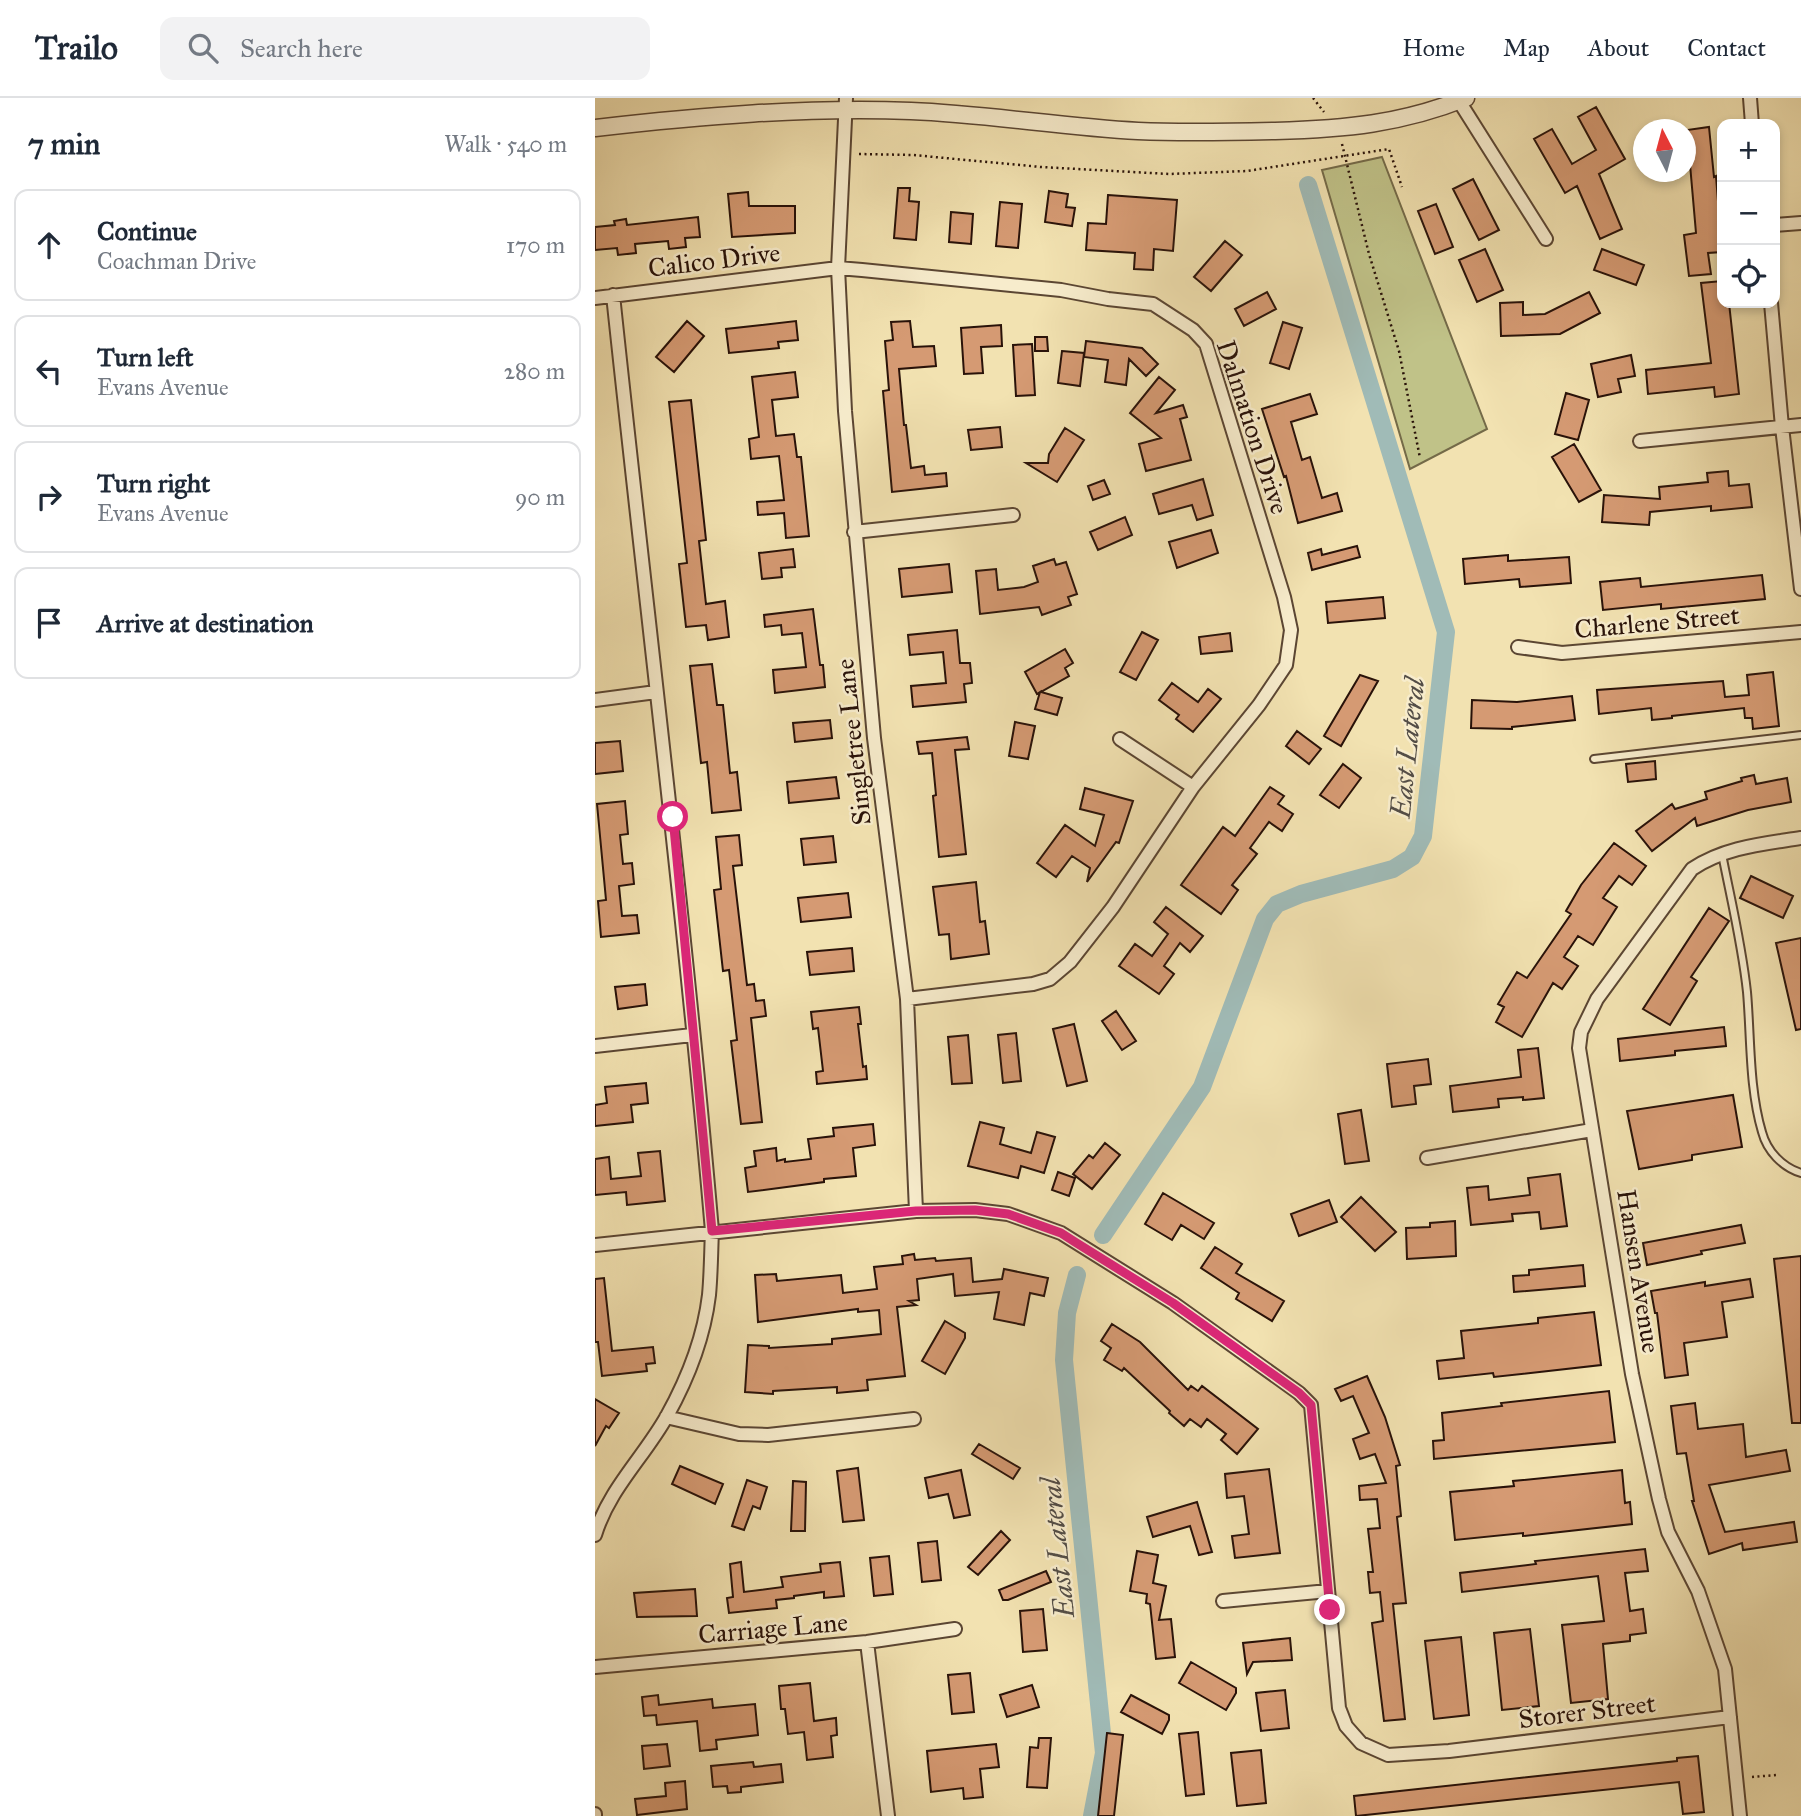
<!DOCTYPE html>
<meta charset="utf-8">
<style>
:root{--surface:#fff;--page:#f2f2f3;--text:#1f2937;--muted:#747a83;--line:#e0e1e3}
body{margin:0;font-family:"IM FELL Great Primer",serif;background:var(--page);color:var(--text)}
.controls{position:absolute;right:21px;top:21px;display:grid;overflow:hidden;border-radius:14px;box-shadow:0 4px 10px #0003}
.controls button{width:63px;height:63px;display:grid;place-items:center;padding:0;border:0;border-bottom:2px solid var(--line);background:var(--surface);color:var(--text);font:35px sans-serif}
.compass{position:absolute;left:1038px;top:21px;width:63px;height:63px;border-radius:50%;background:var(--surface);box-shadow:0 4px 10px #0003;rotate:354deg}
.stop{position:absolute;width:21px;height:21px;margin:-16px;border:5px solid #db2777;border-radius:50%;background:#fff}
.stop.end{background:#db2777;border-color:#fff;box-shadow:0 2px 7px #0008}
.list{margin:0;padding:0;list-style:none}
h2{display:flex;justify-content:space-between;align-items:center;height:91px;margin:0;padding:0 28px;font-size:30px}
h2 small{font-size:23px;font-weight:400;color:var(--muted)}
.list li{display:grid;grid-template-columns:46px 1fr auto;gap:21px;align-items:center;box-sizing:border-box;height:112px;margin:0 14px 14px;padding:0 14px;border:2px solid var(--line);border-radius:14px}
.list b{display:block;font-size:26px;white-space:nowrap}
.list p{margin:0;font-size:23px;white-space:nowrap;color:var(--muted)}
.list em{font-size:23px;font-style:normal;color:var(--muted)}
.icon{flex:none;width:38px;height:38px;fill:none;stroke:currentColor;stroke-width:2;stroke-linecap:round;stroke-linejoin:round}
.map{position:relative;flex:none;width:1206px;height:1718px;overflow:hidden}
header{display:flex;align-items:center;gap:42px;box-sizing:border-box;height:98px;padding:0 35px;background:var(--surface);border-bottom:2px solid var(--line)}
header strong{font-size:33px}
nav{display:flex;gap:38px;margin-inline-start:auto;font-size:24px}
.search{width:490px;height:63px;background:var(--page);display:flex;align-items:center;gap:18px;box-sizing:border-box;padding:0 24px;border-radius:14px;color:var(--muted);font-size:26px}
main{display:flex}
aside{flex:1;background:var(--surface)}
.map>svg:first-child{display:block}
</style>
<header>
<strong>Trailo</strong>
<div class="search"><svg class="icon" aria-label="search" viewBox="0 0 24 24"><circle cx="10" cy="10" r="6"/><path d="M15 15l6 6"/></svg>Search here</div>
<nav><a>Home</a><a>Map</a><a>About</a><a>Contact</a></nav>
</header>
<main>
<aside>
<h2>7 min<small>Walk · 540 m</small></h2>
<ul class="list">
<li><svg class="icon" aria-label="ahead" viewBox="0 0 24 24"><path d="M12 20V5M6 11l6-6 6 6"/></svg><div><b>Continue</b><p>Coachman Drive</p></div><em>170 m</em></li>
<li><svg class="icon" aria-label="left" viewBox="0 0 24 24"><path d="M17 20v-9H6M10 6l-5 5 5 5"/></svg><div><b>Turn left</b><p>Evans Avenue</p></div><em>280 m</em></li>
<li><svg class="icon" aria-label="right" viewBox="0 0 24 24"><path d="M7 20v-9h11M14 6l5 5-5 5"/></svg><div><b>Turn right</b><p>Evans Avenue</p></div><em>90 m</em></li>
<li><svg class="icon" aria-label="arrive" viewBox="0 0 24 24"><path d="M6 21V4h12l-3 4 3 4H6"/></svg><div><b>Arrive at destination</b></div></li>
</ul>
</aside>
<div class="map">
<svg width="1206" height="1718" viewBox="0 0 1206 1718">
<rect width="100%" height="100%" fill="#f2e2b1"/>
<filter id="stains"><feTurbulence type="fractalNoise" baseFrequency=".00286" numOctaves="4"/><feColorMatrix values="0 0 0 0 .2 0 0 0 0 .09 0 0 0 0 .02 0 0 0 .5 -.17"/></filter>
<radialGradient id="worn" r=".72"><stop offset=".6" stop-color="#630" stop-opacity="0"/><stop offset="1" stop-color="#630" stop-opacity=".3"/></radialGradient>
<!-- green -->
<path fill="#c0c288" stroke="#746a48" stroke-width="2" d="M787,59L892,331L815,371L727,72Z"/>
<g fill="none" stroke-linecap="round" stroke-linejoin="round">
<!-- canal -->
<path stroke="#a0bbb7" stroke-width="18" d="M508,1137L607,989L670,821L682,806L706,796L798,771L817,759L828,738L851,534L713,87
M482,1177L472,1215L469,1262L509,1655L497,1718"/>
</g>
<!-- building -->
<path fill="#d59a73" stroke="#291209" stroke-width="2" d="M1001,9L1030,61L1004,76L1027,131L1005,141L982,88L970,95L939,41L957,31L977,66L1001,52L983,19Z
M1114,29L1119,79L1121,78L1127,154L1113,155L1116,176L1094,178L1089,137L1101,135L1092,32Z
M878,81L904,132L884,142L858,91Z
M303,90H315L314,103L324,104L321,142L299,140Z
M454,93L473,96L471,109L480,110L477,128L450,124Z
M153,94L154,108H200V135L137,139L133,96Z
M513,97L582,102L578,153L559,151L558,172L539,171L540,155L491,152L493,125L511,126Z
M405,104L427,106L423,150L401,148Z
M841,106L858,149L840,156L823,113Z
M356,114L378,116L376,146L354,144Z
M103,119L105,139L90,140L91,149L74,151L73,143L40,146L41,155L23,157L22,150L0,152V129L20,127L19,123L31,121L32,127Z
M630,143L647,157L616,193L599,179Z
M890,151L908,192L882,204L864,162Z
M1007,151L1049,167L1041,187L999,172Z
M1127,183V205H1134L1144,296L1120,299L1119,289L1053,296L1051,272L1116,265L1106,185Z
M672,194L681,211L649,228L640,211Z
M994,194L1005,215L965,236L906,238L905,205L928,204V217L950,216Z
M92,223L109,238L79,274L61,259Z
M201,223L203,242L183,244L184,250L134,255L131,231Z
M315,223L318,249L339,248L341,268L304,271L309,327H311L316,370L329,368L330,377L351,375L352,388L297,394L288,293L294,292L290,243L298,242L296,224Z
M688,224L707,230L694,271L675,265Z
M406,227L407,248L386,249L388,275L369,276L366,230Z
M440,239H452L453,253H440Z
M491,243L547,250L563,266L551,278L534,261L531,287L510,284L513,262L489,259Z
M437,246L440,297L421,298L418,247Z
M467,253L489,255L485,288L463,285Z
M1036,257L1040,278L1023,281L1026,294L1003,299L996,266Z
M200,274L203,299L177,302L181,338L199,336L202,359H206L214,438L191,440L189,415L163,417L162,404L189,402L184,358L156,361L154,341L164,339L157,279Z
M564,279L580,292L561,315L588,307L592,319L585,321L596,362L551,373L544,346L566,340L535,315Z
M971,295L994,302L983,342L960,336Z
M715,296L722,316L696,324L707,362L715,359L727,400L742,395L747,413L703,425L691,378L689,379L667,311Z
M96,302L111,442L104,443L111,506L130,503L134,539L113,542L111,527L91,529L84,466L92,465L74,304Z
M405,329L407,349L376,352L373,332Z
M470,330L489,342L462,384L431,365H453L454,356Z
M979,346L1006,392L984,404L957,359Z
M1133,373L1134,388L1154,386L1157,409L1116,413V408L1055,414L1054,427L1007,424L1009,397L1065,401L1064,389L1113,384L1112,375Z
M608,381L618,417L602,422L597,407L564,416L558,396Z
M509,382L515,396L498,402L493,388Z
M530,419L537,437L503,452L495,434Z
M616,432L623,455L582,470L574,444Z
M762,448L765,459L717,472L713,455L726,451L727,457Z
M198,451L200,469L186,470L187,479L167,481L164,455Z
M913,457V463L974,459L976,485L925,489L924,481L870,486L868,461Z
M459,461L461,467L471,464L482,496L473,499L476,507L447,517L444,509L385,516L381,473L401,471L403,492L429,489L443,484L438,468Z
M354,466L357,494L307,499L304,471Z
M1167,477L1170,501L1066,511V506L1008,512L1005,484L1045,480L1046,489Z
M788,499L790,520L733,525L731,504Z
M218,511L225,567H228L230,589L180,595L178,572L211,569L207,535L187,537L186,527L170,529L169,517Z
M362,532L365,565H375L377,585L369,586L371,604L318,609L316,588L351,585L348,554L315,557L313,537Z
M547,534L563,542L541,582L525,574Z
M635,535L637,553L606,556L604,539Z
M470,551L478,565L470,570L474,578L446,594L467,600L462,617L440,611L445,594L442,596L430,574Z
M117,566L122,607H128L135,675L142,674L146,712L117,715L112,664L106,665L95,568Z
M1178,574L1184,628L1158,631L1157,620H1150L1149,610L1077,618V620L1057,622L1056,610L1004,616L1002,592L1128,583L1130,599L1154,597L1152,577Z
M765,577L783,583L746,648L729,638Z
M577,585L603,604L613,591L626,601L598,634L581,621L584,617L564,602Z
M977,598L980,622L917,629V631L876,630L877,602L922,604Z
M235,622L237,640L200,644L198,625Z
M420,624L440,628L433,661L414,658Z
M702,633L726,651L714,666L691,648Z
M372,639L374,651L360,652L371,756L344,759L338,698L341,697L337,655L324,656L322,644Z
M25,643L28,673L0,676V645Z
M1060,663L1061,681L1033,684L1031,666Z
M748,666L766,680L744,710L725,697Z
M1159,677L1161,686L1192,680L1196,704L1153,712L1102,728L1100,720L1057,753L1041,733L1077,706L1080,711L1112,701L1110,694L1147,683L1146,680Z
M241,679L244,700L194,705L192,684Z
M675,689L689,698L683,706L698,716L687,733L674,724L655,750L662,756L637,787L643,792L626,816L586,787L628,729L640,738Z
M490,690L538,703L524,745L521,744L492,784L495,770L477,758L461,779L442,765L470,727L500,748L509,717L485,711Z
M30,703L33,736L25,737L28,766L37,765L39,786L24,788L27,818L42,817L44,835L6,839L3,803L11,802L2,706Z
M144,737L147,767L138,768L152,887L159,886L161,903L169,902L171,918L156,920L167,1024L146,1026L136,943L142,942L134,872L128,873L119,792L126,791L121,739Z
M238,738L241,764L209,767L206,741Z
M1019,745L1051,768L1037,787L1024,778L1008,800L1022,809L998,847L983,838L969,859L983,868L967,891L958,885L927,939L901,924L909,909L903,906L922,874L932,880L976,816L971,813L986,787Z
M1156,778L1198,798L1188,820L1145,800Z
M381,784L385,824L390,823L394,856L356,861L354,836L344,837L338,789Z
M253,795L256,819L206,824L203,800Z
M571,809L608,838L595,854L585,845L569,868L579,876L564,896L524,868L540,846L557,858L573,836L559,824Z
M1114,810L1134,823L1096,879L1102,883L1075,927L1048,911Z
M1206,840V931L1201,932L1181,845Z
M257,850L259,873L215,877L212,854Z
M50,886L52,907L23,911L20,889Z
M264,909L266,926H263L268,969L271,968L272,981L222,986L221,974L228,973L223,930L218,931L216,914Z
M521,913L541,943L527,952L507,923Z
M479,926L492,983L472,988L458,931Z
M1129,929L1131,948L1080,953V957L1025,963L1023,941Z
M421,935L426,983L408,985L403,937Z
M373,937L377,985L357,986L353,939Z
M943,950L949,1000L928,1002V999L903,1001L904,1009L858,1014L855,988L926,979L923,952Z
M833,961L836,986L819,988L821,1006L797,1009L792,966Z
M51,985L53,1005L36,1007L38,1024L0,1028V1007L12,1005L10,989Z
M1138,997L1147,1049L1097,1057V1062L1044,1071L1032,1013Z
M766,1012L774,1063L750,1066L743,1016Z
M385,1024L409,1030L405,1046L436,1055L442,1034L460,1039L449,1075L426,1068L423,1080L373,1068Z
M278,1026L280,1047L258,1050L261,1078L229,1081V1084L153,1094L150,1070L161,1068L159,1053L181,1050L182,1063L190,1061V1064L216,1061L213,1041L239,1038L238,1030Z
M510,1045L525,1057L497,1091L478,1076L494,1057L498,1060Z
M65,1053L70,1103L32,1107L31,1094L0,1097V1061L14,1059L16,1081L46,1078L43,1055Z
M463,1074L480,1080L474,1098L457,1092Z
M965,1076L972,1128L946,1131L944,1114L917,1116L918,1123L876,1127L872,1090L893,1088L894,1102L935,1097L933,1080Z
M568,1095L619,1125L609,1141L586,1127L577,1142L550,1126Z
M766,1099L801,1134L780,1153L746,1119Z
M734,1102L742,1124L704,1138L696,1116Z
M860,1123L861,1158L812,1161L811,1130L835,1129V1125Z
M1146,1127L1150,1145L1106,1153L1107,1156L1052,1167L1048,1145Z
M620,1149L647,1166L641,1175L689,1203L677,1223L641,1201L644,1195L606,1170Z
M319,1156L320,1162L340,1160L341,1163L376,1160L378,1184L407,1181L409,1171L453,1180L449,1198L435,1195L429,1227L399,1221L404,1194L360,1198L358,1176L322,1181L324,1202L314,1203L321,1207L302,1209L310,1278L272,1282L273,1292L242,1295V1289L178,1293V1296L150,1294L153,1247L174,1248V1250L237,1246V1241L286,1236L284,1212L263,1214V1211L163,1224L160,1177L181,1176L182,1183L246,1177L248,1195L282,1191L279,1169L308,1166L307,1158Z
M1206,1158V1325H1197L1179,1161Z
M988,1167L990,1188L919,1194L918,1178L934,1177V1172Z
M9,1180L17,1253L58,1249L60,1265L51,1266L52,1273L7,1278L3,1244H0V1181Z
M1155,1181L1158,1199L1127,1204L1132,1239L1089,1245L1093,1277L1070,1280L1062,1215H1060L1056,1193L1110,1184V1188Z
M999,1214L1006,1267L899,1279L898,1275L844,1281L842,1263L869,1260L866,1233L943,1225V1220Z
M350,1223L370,1235V1240L350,1276L327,1263Z
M517,1226L545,1244L593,1292L596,1288L603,1293L607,1288L663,1331L642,1356L626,1342L631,1336L612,1321L606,1329L595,1321L589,1328L574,1315L575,1313L529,1270L527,1273L509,1262L516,1250L506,1243Z
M772,1278L790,1319L805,1367L801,1368L806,1418L802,1419L811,1505L798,1506L810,1621L789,1623L777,1525L788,1523L785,1494L775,1495L773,1474H778L773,1431L785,1430L782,1401L765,1402L764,1388L791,1385L780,1356L765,1361L758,1341L774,1335L758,1298L746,1303L740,1291Z
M1014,1293L1020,1344L839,1361L838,1343L849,1342L847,1315L907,1308L906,1305Z
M0,1301L24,1315L14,1330L11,1328L0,1348Z
M1100,1305L1103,1331L1148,1326L1151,1359L1191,1352L1195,1373L1114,1387L1130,1434L1199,1424L1202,1444L1148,1452L1147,1445L1114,1456L1097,1403H1099L1091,1355L1082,1356L1076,1308Z
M384,1346L425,1370L418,1381L377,1356Z
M85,1368L128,1386L120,1406L77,1386Z
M263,1370L269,1422L248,1424L242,1373Z
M674,1371L685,1455L640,1460L637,1438L654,1436L649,1398L632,1400L630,1376Z
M366,1372L375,1417L359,1420L353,1396L334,1400L330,1380Z
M1027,1372L1030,1405L1035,1404L1037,1426L928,1438V1435L860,1442L855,1394L919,1388L918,1383Z
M152,1382L172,1389L165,1411L158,1408L149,1432L137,1428Z
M198,1383L211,1384L210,1433H196Z
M602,1404L617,1454L604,1457L595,1428L558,1439L552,1419Z
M406,1433L415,1442L383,1477L373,1469Z
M342,1443L346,1482L327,1484L323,1445Z
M1050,1451L1053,1473L1030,1475L1035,1513L1048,1511L1051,1535L1035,1537V1543L1008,1546L1013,1601L976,1605L967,1527L1009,1523L1003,1478L867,1494L865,1475L941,1466L940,1463Z
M542,1453L563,1457L558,1485L571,1488L564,1522L576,1521L580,1559L561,1561L555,1506L551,1505L552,1496L535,1493Z
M294,1458L298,1496L279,1498L275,1460Z
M146,1464L149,1494L188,1489L186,1479L226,1474L225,1466L245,1464L249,1498L229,1500V1494L199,1498V1500L181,1502L182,1510L134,1515L132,1500L138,1499L135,1466Z
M451,1473L456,1484L413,1502H408L404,1492Z
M100,1491L102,1518L42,1519L39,1495Z
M448,1511L452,1552L428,1554L425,1513Z
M935,1531L944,1608L907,1612L899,1535Z
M866,1539L874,1617L839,1621L830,1543Z
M695,1540L697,1562L658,1564L652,1576L648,1545Z
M596,1564L641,1590V1595L631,1612L584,1585Z
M375,1575L379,1614L357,1616L353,1577Z
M215,1585L219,1623L241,1620L242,1637L236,1638L238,1659L212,1662L209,1634L193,1636L190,1611H186L184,1588Z
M437,1587L444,1609L412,1619L405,1597Z
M690,1592L694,1630L666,1633L661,1595Z
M63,1597L64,1607L117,1601L118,1610L160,1606L163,1637L121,1642L122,1651L105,1653L102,1623L62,1627L61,1617L49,1618L47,1599Z
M536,1597L574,1617V1622L567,1636L526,1614Z
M603,1634L609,1696L591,1698L584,1636Z
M512,1635L528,1637L519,1718H503Z
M444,1640H456L452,1690L432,1689L435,1649L443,1650Z
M72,1646L75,1668L49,1671L47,1648Z
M401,1646L404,1669L385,1671L388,1699L369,1701L368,1690L336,1694L332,1653Z
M666,1652L671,1705L642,1708L636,1655Z
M1103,1658L1109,1714L1088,1716L1084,1684L761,1718L759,1698L1082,1663V1660Z
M158,1664L159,1669L186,1666L188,1684L146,1689V1694L133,1695L132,1688L118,1689L116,1668Z
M90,1683L92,1711L42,1717L40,1701L71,1698L70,1685Z"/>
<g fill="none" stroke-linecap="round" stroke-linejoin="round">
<!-- service casing -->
<g stroke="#5b4633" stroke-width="10">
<path id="service" d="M999,661L1206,637
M1127,756C1136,802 1147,847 1152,894C1156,940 1154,990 1167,1034C1172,1053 1187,1069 1206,1075"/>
</g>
<!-- minor casing -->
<g stroke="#5b4633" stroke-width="16">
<path id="minor" d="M251,0L243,170L250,313L279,640L312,901L321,1113
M1155,0L1157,26
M864,3L951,141
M1180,127L1206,125
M0,200L243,170L267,172L466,192L513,201L558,206L598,232L611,246L689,499L696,532L691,567L664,607L598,689L518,809L475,864L455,881L438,886L312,901
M1176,205L1187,329L1206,491
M1045,343L1206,327
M259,434L418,417
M923,549L967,555L1206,534
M0,602L61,594
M525,641L598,689
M0,948L97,937
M832,1060L997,1032
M0,1147L321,1113L380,1112L413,1116L466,1135L578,1205L704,1295L716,1307L744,1610L751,1628L766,1645L793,1657L854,1653L1135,1619
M71,1319L144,1336L173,1337L319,1321
M0,1437C14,1391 49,1359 72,1318C92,1282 109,1239 114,1197C116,1176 116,1155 117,1133C90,821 51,509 18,197
M628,1503L733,1493
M272,1544L293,1718
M0,1569L272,1544L360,1531
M0,1716V1718
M1145,1718L1130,1571L1103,1493L1073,1434L1064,1401L1037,1276L984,950L986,934L1002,901L1097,771C1130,749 1168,746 1206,740"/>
</g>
<!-- tertiary casing -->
<g stroke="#5b4633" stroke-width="19">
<path id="tertiary" d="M0,30C105,18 211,9 316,13C392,16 467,29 543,33C588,35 635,34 680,33C750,31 806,26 871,0"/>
</g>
<!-- path -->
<path stroke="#291209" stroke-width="2.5" stroke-dasharray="2 3.5" stroke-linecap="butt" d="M718,0L729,14
M747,46L774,156L804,253L825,360
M264,56L318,57L446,69L574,76L652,73L794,51L807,89
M1157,1679L1181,1677"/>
<!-- service -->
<use href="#service" stroke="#f7eccc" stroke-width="6"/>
<!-- minor -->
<use href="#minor" stroke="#f7eccc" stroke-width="12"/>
<!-- tertiary -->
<use href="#tertiary" stroke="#f7eccc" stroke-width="16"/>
</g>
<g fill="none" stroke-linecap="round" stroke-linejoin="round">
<!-- route -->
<path stroke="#db2777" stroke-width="9" d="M78,719L117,1133L321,1113L380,1112L413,1116L466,1135L480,1144L578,1205L704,1295L716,1307L735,1512"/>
</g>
<g text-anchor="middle" stroke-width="5" stroke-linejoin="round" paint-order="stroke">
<!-- street labels -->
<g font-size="26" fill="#291209" stroke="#f7eccc">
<text transform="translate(119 162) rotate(-7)" y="9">Calico Drive</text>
<text transform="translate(658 329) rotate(72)" y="9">Dalmation Drive</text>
<text transform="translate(1062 524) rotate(-5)" y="9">Charlene Street</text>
<text transform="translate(258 644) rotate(-96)" y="9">Singletree Lane</text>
<text transform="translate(1044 1173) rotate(81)" y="9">Hansen Avenue</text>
<text transform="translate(178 1530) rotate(-5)" y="9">Carriage Lane</text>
<text transform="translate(992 1613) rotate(-7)" y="9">Storer Street</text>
</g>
<!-- water labels -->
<g font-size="28" font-style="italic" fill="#534d46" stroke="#f7eccc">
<text transform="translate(812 650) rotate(-84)" y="10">East Lateral</text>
<text transform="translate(462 1450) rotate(-96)" y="10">East Lateral</text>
</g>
</g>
<rect width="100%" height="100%" filter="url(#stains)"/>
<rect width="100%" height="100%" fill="url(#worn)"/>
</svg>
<div class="controls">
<button>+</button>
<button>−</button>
<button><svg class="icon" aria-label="locate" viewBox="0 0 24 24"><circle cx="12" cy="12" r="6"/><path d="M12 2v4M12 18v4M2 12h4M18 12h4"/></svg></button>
</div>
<svg class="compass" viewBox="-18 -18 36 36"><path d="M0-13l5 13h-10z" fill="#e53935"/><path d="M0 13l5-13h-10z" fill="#747a83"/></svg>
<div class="stop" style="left:78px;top:719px"></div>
<div class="stop end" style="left:735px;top:1512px"></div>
</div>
</main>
